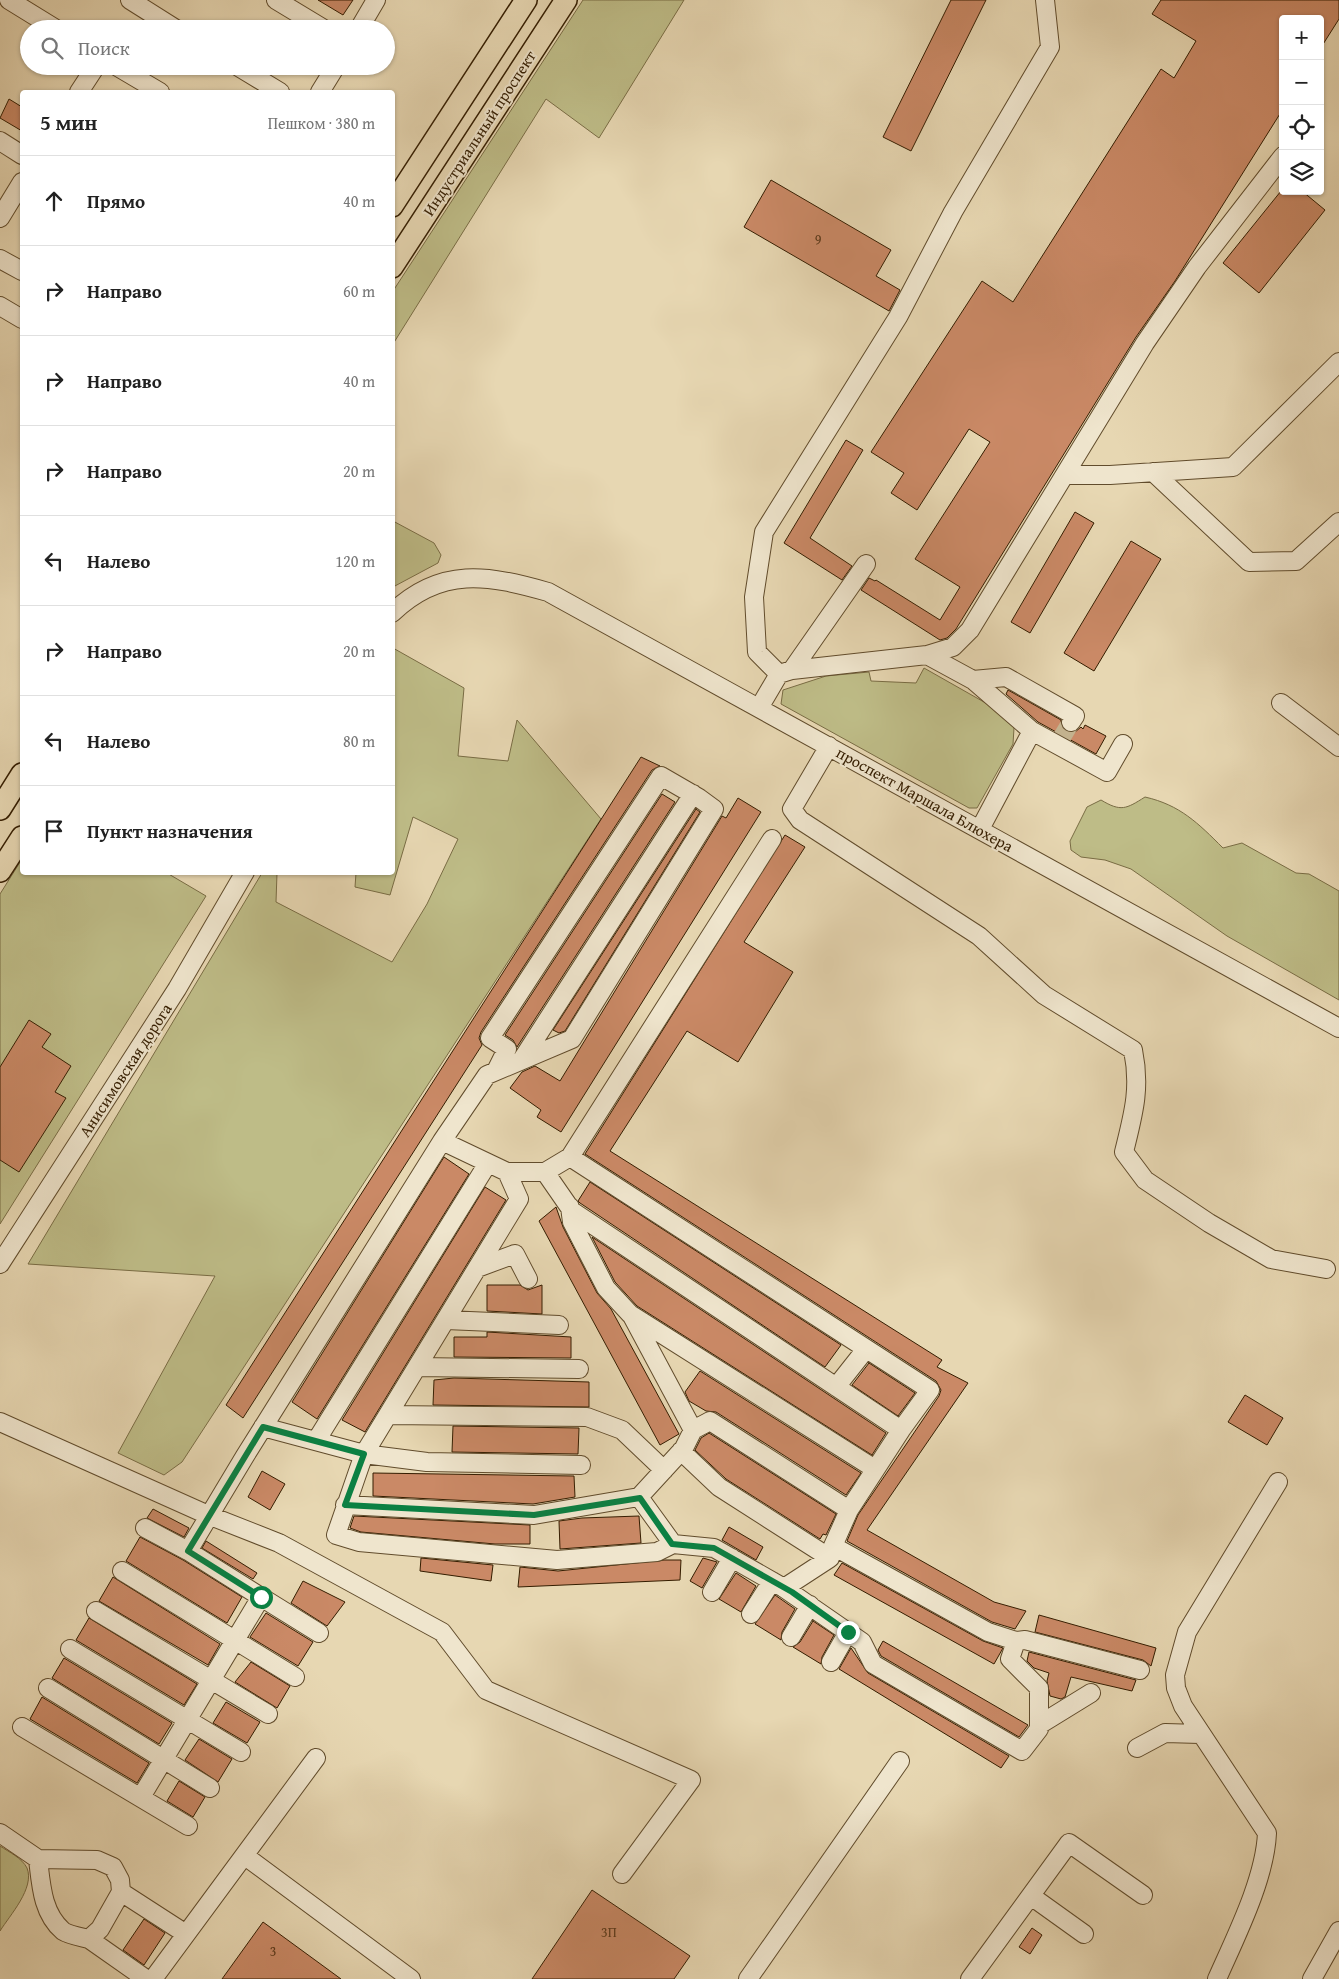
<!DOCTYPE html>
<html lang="ru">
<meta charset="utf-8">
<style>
:root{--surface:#fff;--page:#f6f6f6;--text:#222;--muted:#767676;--line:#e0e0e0}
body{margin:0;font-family:"Gentium Book Plus",serif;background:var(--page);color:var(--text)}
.controls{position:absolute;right:15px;top:15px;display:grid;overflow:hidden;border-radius:5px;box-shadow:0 1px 4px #0004}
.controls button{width:45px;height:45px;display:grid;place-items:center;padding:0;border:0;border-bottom:1px solid var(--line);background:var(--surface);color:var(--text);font:25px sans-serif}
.stop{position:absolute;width:15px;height:15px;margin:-11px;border:4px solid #0b8043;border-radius:50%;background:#fff}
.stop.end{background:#0b8043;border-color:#fff;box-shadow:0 1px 5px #0008}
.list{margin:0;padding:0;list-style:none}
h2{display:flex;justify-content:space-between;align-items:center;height:65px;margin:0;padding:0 20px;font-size:21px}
h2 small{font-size:16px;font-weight:400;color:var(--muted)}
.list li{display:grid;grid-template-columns:32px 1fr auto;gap:15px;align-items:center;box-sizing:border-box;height:90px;padding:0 20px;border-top:1px solid var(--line)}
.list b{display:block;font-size:19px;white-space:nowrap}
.list em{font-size:16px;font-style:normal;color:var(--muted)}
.icon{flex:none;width:28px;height:28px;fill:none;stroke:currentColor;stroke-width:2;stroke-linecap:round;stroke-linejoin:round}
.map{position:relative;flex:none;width:1339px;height:1979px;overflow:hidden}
.search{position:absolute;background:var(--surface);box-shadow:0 1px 4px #0004;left:20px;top:20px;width:375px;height:55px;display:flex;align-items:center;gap:12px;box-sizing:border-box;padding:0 18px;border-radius:28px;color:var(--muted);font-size:19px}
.panel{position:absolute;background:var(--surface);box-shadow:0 1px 4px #0004;left:20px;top:90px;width:375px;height:785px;border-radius:5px}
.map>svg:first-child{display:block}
</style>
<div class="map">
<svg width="1339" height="1979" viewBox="0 0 1339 1979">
<rect width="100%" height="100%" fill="#e7d7b2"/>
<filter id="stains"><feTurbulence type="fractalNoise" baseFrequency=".004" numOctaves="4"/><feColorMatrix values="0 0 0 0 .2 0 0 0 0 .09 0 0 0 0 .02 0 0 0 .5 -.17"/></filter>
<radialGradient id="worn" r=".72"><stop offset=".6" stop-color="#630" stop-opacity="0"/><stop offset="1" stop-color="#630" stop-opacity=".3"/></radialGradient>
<!-- green -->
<path fill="#bebc87" stroke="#796c44" d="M583,0H684L599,138L546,99L393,344V291Z
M393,521L434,543L441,555L438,563L393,587Z
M393,648L464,688L458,756L508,761L517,720L601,819L182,1462L164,1475L118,1453L215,1276L28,1264L262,873H277L276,902L392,962L427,904L458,839L413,817L390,895L355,887L356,873L392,872Z
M924,668L991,706L1014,728L1013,744L977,808H969L781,704L783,690L826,676L869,672L871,681L916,683Z
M1145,797C1180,805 1198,823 1223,848L1242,843L1296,873L1309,874L1339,891V1000L1227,936L1131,869L1105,860L1081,857L1071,850L1070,841L1087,807L1101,800C1121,812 1126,809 1145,797Z
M22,859V872L167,873L206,896L0,1224V894Z
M0,1846C9,1852 22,1858 27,1868C35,1888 10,1915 0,1931Z"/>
<!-- building -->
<path fill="#ca8966" stroke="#341d00" d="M318,0H353L343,15Z
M951,0H986L911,151L883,137Z
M1161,0H1339V19L1320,49V19H1283V109L1175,281L1136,337L956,629L947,638L940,640L861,590L869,578L875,581L876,580L940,620L960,587L915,559L990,442L969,429L917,510L891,493L904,473L871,452L982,281L1013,302L1161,69L1174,78L1196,41L1152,14Z
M9,99L22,107V131L0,118Z
M771,180L891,250L876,276L900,290L889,311L744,227Z
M1281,191H1302L1325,210L1259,293L1223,263Z
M846,440L863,450L810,538L852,566L842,580L784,543Z
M1075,512L1094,523L1030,633L1011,622Z
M1131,541L1161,559L1094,671L1064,653Z
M1008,690L1061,720V726L1066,731L1075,732L1081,727L1083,729L1085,725L1106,736L1096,754L1038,722L1006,694Z
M641,757L660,766L652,770L481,1032L479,1038L482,1045L243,1418L226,1405Z
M662,794L675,802L517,1047L513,1040L505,1035Z
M738,798L761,812L561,1132L537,1117L541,1110L510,1088L522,1072L535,1066L560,1081L722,816L726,818Z
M696,809L700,812L565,1031L559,1033L553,1030Z
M785,835L805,847L744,942L793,972L738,1062L687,1031L610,1151L942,1360L937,1367L968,1383L867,1530L994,1602L1026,1611L1015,1629L992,1622L847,1541L858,1515L939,1396L941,1390L936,1381L585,1154Z
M29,1020L51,1034L42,1047L71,1066L55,1092L66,1098L19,1172L0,1160V1067Z
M444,1157L469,1174L317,1419L292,1402Z
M590,1182L841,1345L825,1367L580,1203L578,1201Z
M485,1187L506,1200L365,1432L342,1420Z
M556,1207L563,1227L597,1293L611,1309L679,1434L660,1445L539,1221Z
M592,1237L886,1433L872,1455L637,1306L615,1282Z
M487,1285H520L528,1290L542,1285V1314L487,1311Z
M487,1332L571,1337V1358L454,1357V1337H487Z
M869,1363L915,1393L898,1416L852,1385Z
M700,1371L861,1473L846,1495L716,1412L706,1411L689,1401L685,1392Z
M454,1378L589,1382V1407L433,1405L434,1380Z
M1245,1395L1283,1418L1267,1445L1228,1422Z
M453,1426L579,1428L578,1454L452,1452Z
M709,1433L836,1514L826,1535L823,1534L820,1539L726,1479L695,1450L701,1438Z
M262,1471L285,1484L270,1510L248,1497Z
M373,1473L574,1476L575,1497L533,1504L373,1496Z
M153,1509L189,1528L184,1537L147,1518Z
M354,1516L530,1525V1544H495L361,1532L350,1528Z
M639,1516L641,1543L560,1549L559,1521L582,1518Z
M729,1527L763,1547L756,1560L722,1540Z
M140,1537L183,1560L242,1597L227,1623L126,1561Z
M206,1541L257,1573L253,1579L202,1548Z
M421,1558L493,1565L491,1581L420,1571Z
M703,1558L717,1562L702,1588L690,1581Z
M664,1560H681L680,1580L518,1587L520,1567L558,1571Z
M842,1563L983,1641L1003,1648L994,1664L834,1575Z
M736,1573L756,1586L741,1612L719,1599Z
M113,1577L220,1644L208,1665L99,1601Z
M303,1581L345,1602L327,1626L291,1603Z
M775,1595L795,1609L782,1632L781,1640L755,1624Z
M266,1613L313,1642L298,1666L250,1637Z
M1039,1615L1156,1648L1151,1666L1143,1660L1035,1632Z
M89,1618L197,1684L184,1705L76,1640Z
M813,1621L834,1635L822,1657L821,1664L793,1647L800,1642Z
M883,1641L1028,1725L1019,1737L881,1656L878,1650Z
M851,1648L868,1673L1009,1756L1001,1768L839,1669Z
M1029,1652L1136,1680L1132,1691L1071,1677L1065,1697L1061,1699L1050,1696L1047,1681L1049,1673L1034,1668L1027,1661Z
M64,1658L172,1723L159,1744L52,1678Z
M251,1662L290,1686L277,1708L235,1682Z
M42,1697L149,1763L137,1783L30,1719Z
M226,1702L260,1722L247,1743L213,1723Z
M199,1739L232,1759L218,1782L185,1760Z
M179,1781L205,1797L193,1817L167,1801Z
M592,1890L690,1956L674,1979H532Z
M144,1919L165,1933L144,1965L123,1950Z
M263,1922L341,1979H222Z
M1032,1928L1042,1935L1030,1954L1019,1947Z"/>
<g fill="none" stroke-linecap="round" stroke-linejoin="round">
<!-- minor-tunnel -->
<path stroke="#c3b28e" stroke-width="18" stroke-dasharray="18 9" stroke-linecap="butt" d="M1062,737L1071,722"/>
<!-- minor casing -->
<g stroke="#614c2c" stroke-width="20">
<path id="minor" d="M9,0L56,29
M130,0L176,29
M276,0L324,29
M359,29L376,0
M116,66L160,92
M237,66L280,92
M79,92L96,66
M320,92L336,66
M0,141L22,155
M0,218L22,182
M0,259L22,271
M0,306L22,319
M1153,472L1249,562L1296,561L1339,522
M1065,475H1110L1233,467L1339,362
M392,613C441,566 488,575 548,592L1339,1028
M927,655L973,680L1032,731L980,829
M792,670L866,564
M779,674L757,652L754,597L764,532L898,317L953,212L1050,47L1045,0
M973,680L1006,677L1075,716L1071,722
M1281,703L1339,747
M759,708L779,674L792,670L927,655L953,647L970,630L1145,343L1197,267L1283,156
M1032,731L1107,772L1123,744
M829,746L792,809L800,820L979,936L1044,995L1133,1050C1141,1089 1133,1115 1124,1152L1145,1180L1209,1223L1271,1259L1326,1269
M521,1061L693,794
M442,1141L507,1172H545L572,1211L901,1430L930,1390L570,1157L545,1172
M570,1157L772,839
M570,1207L572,1222L606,1288L630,1314L875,1469
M0,1264L177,989L245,872
M477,1268L515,1254L528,1279
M632,1316L693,1430
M446,1320L559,1325
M417,1367L579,1369
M836,1387L866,1349
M388,1415L587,1417L622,1430L664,1470
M0,1422L208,1515L279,1543L442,1632L486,1690L691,1780L622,1874
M263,1427L364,1454L519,1199L507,1172
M316,1441L488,1163
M681,1451L719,1487L830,1558
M581,1465L427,1462L364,1454L336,1535L359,1542L557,1560L657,1552L673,1544L639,1497
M345,1505L534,1515L639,1497L684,1448L693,1430L710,1421L849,1510L901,1430
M673,1544L714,1548L784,1588L862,1642L873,1664L1022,1751L1039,1729V1688L1010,1659L1016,1641L988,1632L833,1546L849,1510
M188,1551L245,1456L442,1141L487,1075L572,1039L714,809L699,798L661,776L490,1038L507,1049L496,1071
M122,1571L295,1677
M784,1588L830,1558L832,1549
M712,1592L732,1558
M261,1597L319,1633
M96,1611L268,1714
M751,1614L772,1581
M791,1637L810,1605
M1016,1641L1025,1640L1140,1670
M70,1649L241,1752
M831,1662L848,1632
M48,1688L210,1788
M1039,1725L1091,1693
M22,1727L188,1826
M1137,1748L1165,1733L1200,1734
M141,1797L261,1597L188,1551L145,1528
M0,1833L38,1859L97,1860L113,1867L120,1880L121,1892L100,1929L89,1939C81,1937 69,1935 63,1931C42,1913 41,1884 38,1859
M245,1856L411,1979
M121,1892L186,1934
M1031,1896L1084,1934
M89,1939L146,1979
M153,1979L316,1758
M748,1979L900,1761
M970,1979L1069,1843L1143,1895
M1217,1979C1236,1936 1265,1879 1267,1833L1183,1706L1176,1688L1175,1675L1187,1632L1278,1482
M1312,1979L1339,1931"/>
</g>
<!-- major casing -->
<g stroke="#341d00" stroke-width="24">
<path id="major" d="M392,206L526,0
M392,267L566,0
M0,809L22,774
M0,871L22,837"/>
</g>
<!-- minor -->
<use href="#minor" stroke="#efe5cd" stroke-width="18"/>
<!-- major -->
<use href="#major" stroke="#e7d7b2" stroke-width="21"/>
</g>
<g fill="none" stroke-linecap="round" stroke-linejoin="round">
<!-- route -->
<path stroke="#0b8043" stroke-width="6" d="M261,1597L188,1551L263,1427L364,1454L345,1505L534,1515L640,1498L672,1544L714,1548L792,1592L848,1632"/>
</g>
<g text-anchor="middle" stroke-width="4" stroke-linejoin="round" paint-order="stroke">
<!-- number labels -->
<g font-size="14" fill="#5a381a">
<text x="818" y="244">9</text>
<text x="609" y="1937">3П</text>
<text x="273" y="1956">3</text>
</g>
<!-- street labels -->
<g font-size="16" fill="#341d00" stroke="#efe5cd">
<text transform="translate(479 133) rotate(-57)" y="6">Индустриальный проспект</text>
<text transform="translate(925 799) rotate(29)" y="6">проспект Маршала Блюхера</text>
<text transform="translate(125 1070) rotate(-57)" y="6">Анисимовская дорога</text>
</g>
</g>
<rect width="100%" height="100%" filter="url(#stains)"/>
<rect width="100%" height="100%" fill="url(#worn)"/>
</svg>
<div class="controls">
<button>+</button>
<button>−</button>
<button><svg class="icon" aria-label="locate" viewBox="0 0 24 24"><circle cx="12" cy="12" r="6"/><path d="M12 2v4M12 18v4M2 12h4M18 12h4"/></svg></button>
<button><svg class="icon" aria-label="layers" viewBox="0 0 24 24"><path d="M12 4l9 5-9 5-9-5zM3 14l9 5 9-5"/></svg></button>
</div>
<div class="stop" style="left:261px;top:1597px"></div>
<div class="stop end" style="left:848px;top:1632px"></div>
<div class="search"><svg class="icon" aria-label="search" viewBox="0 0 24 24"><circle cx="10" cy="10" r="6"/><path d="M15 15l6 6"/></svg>Поиск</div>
<section class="panel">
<h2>5 мин<small>Пешком · 380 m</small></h2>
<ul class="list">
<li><svg class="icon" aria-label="ahead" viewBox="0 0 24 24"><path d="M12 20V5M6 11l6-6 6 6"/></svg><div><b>Прямо</b></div><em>40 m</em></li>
<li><svg class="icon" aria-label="right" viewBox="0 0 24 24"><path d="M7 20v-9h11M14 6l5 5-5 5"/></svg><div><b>Направо</b></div><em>60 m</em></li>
<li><svg class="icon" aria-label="right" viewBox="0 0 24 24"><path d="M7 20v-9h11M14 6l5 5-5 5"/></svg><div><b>Направо</b></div><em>40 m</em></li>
<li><svg class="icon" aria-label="right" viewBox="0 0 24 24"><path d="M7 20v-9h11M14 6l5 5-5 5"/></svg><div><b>Направо</b></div><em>20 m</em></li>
<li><svg class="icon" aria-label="left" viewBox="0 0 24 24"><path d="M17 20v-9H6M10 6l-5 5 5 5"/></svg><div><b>Налево</b></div><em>120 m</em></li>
<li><svg class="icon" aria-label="right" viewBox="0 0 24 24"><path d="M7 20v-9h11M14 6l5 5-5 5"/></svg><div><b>Направо</b></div><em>20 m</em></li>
<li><svg class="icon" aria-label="left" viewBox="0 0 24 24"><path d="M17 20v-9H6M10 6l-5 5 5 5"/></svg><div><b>Налево</b></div><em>80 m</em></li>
<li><svg class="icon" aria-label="arrive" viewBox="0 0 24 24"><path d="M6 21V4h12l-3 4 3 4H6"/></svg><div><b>Пункт назначения</b></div></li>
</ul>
</section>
</div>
